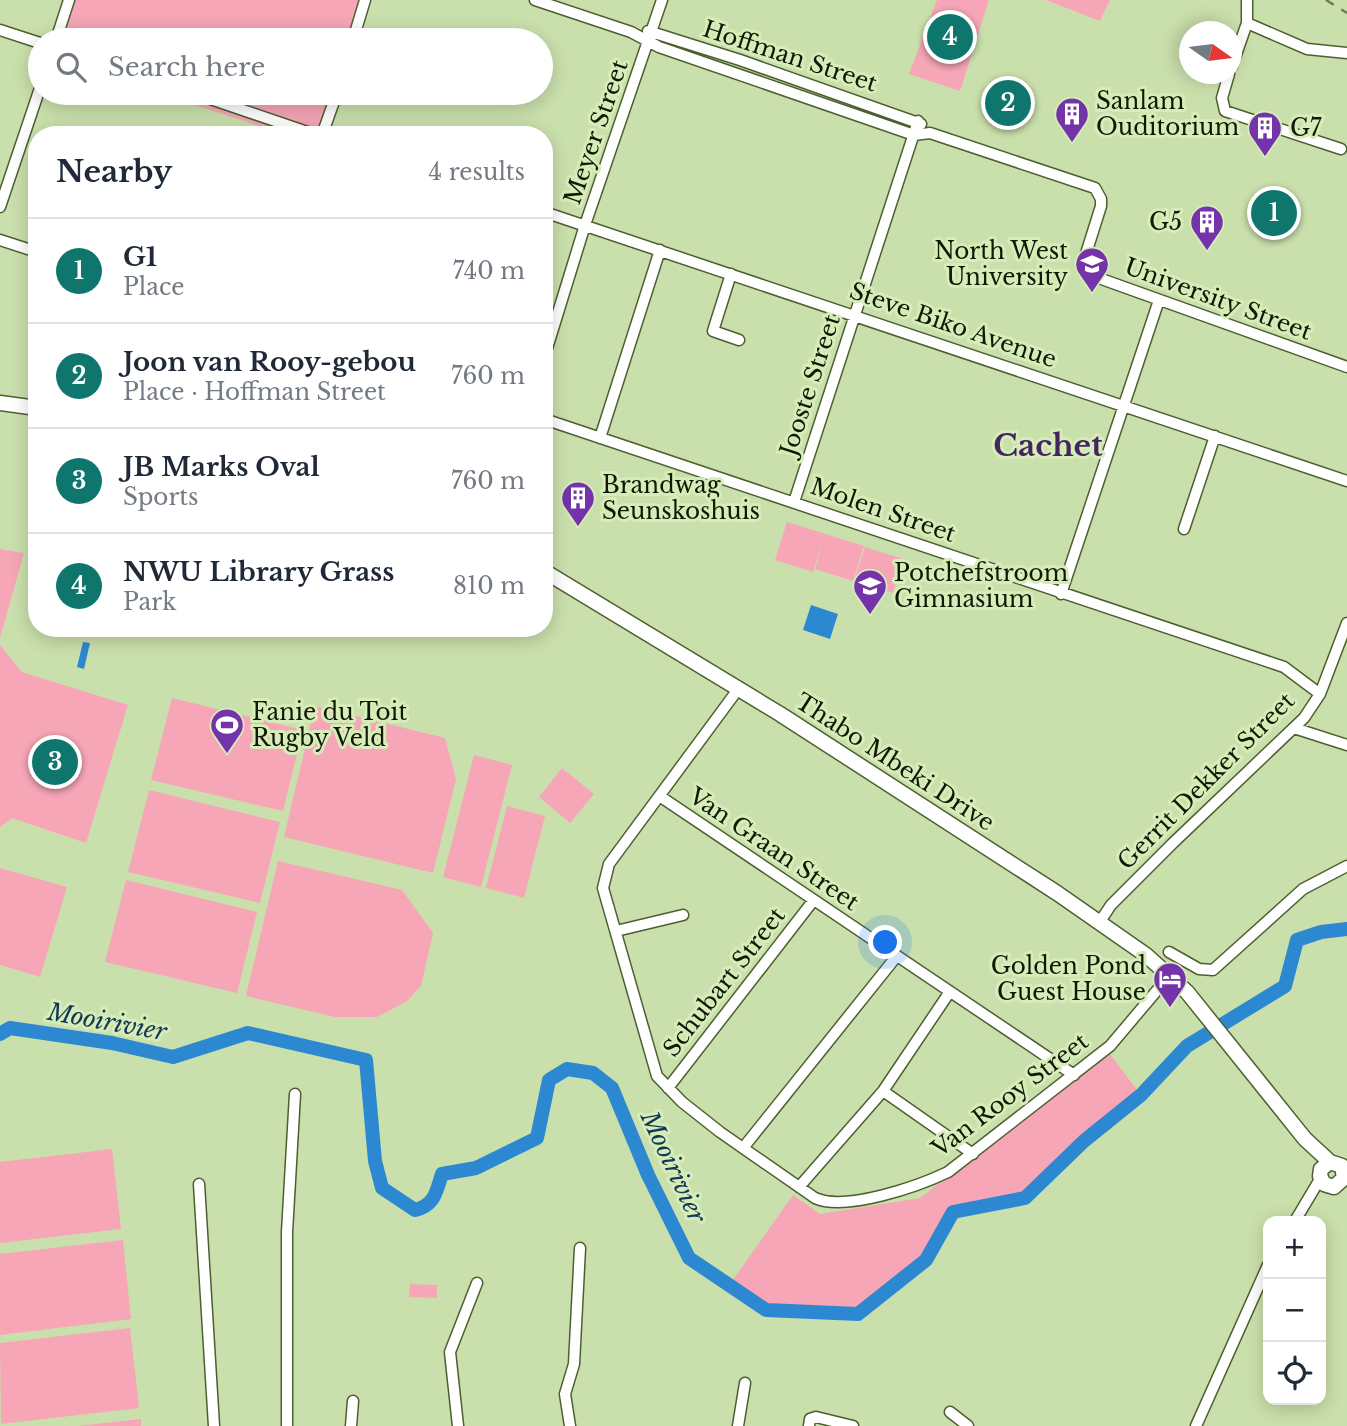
<!DOCTYPE html>
<meta charset="utf-8">
<style>
:root{--surface:#fff;--page:#f6f6f7;--text:#1f2937;--muted:#747a83;--line:#e0e1e3;--accent:#0f766e}
body{margin:0;font-family:"Libre Baskerville",serif;background:var(--page);color:var(--text)}
.controls{position:absolute;right:21px;bottom:21px;display:grid;overflow:hidden;border-radius:14px;box-shadow:0 4px 18px #0003}
.controls button{width:63px;height:63px;display:grid;place-items:center;padding:0;border:0;border-bottom:2px solid var(--line);background:var(--surface);color:var(--text);font:35px sans-serif}
.compass{position:absolute;left:1179px;top:21px;width:63px;height:63px;border-radius:50%;background:var(--surface);box-shadow:0 4px 18px #0003;rotate:104deg}
.you{position:absolute;left:886px;top:943px;width:24px;height:24px;margin:-18px;border:5px solid #fff;border-radius:50%;background:#1a73e8;box-shadow:0 0 0 10px #1a73e833}
.badge{display:grid;place-items:center;width:46px;height:46px;border-radius:50%;background:var(--accent);color:#fff;font-size:23px;font-weight:700}
.pin{position:absolute;translate:-50% -50%;border:4px solid #fff;box-shadow:0 2px 7px #0006}
.list{margin:0;padding:0;list-style:none}
h2{display:flex;justify-content:space-between;align-items:center;height:91px;margin:0;padding:0 28px;font-size:30px}
h2 small{font-size:23px;font-weight:400;color:var(--muted)}
.list li{display:grid;grid-template-columns:46px 1fr auto;gap:21px;align-items:center;box-sizing:border-box;height:105px;padding:0 28px;border-top:2px solid var(--line)}
.list b{display:block;font-size:26px;white-space:nowrap}
.list p{margin:0;font-size:23px;white-space:nowrap;color:var(--muted)}
.list em{font-size:23px;font-style:normal;color:var(--muted)}
.icon{flex:none;width:38px;height:38px;fill:none;stroke:currentColor;stroke-width:2;stroke-linecap:round;stroke-linejoin:round}
.map{position:relative;flex:none;width:1347px;height:1426px;overflow:hidden}
.search{position:absolute;background:var(--surface);box-shadow:0 4px 18px #0003;left:28px;top:28px;width:525px;height:77px;display:flex;align-items:center;gap:18px;box-sizing:border-box;padding:0 24px;border-radius:38px;color:var(--muted);font-size:26px}
.panel{position:absolute;background:var(--surface);box-shadow:0 4px 18px #0003;left:28px;top:126px;width:525px;height:511px;border-radius:28px}
.map>svg:first-child{display:block}
</style>
<div class="map">
<svg width="1347" height="1426" viewBox="0 0 1347 1426">
<rect width="100%" height="100%" fill="#cae0ac"/>
<!-- green -->
<path fill="#f6a6b6" d="M70,0H366L353,40H57Z
M937,0H989L960,91L909,74Z
M1046,0H1110L1100,21Z
M159,93H336L322,135H286Z
M787,522L864,546L853,581L815,569L823,540L813,572L775,560Z
M865,547L903,559L893,593L854,581Z
M0,549L24,553L0,638Z
M0,645L22,672L128,705L86,843L12,818L0,827Z
M172,698L303,730L283,811L151,780Z
M315,706L445,738L456,779L433,873L284,837Z
M474,755L512,765L481,887L443,877Z
M562,768L594,794L570,823L539,797Z
M149,790L280,822L260,903L128,872Z
M507,806L545,816L524,898L486,888Z
M278,861L402,890L433,933L421,986L407,1001L377,1017H335L246,996Z
M0,868L67,887L40,977L0,965Z
M126,880L257,912L237,993L105,962Z
M1109,1053L1141,1095L1084,1141L1025,1198L953,1213L926,1260L858,1314L766,1310L730,1284L793,1195L820,1214L920,1198Z
M112,1149L121,1229L0,1243V1162Z
M123,1240L131,1319L0,1335V1254Z
M410,1284L437,1285V1298L409,1297Z
M130,1328L139,1408L1,1424L0,1343Z
M141,1419V1426H78Z"/>
<!-- water -->
<path fill="#2c89d1" d="M811,605L838,614L830,639L803,630Z
M83,642L90,643L84,669L77,667Z"/>
<g fill="none" stroke-linecap="round" stroke-linejoin="round">
<!-- river -->
<path stroke="#2c89d1" stroke-width="14" d="M0,1034L10,1028L112,1043L173,1057L248,1033L366,1060L375,1161L382,1188L415,1210C435,1205 436,1192 442,1174L476,1168L537,1138L549,1080L567,1069L593,1073L612,1088L648,1175L689,1258L766,1310L858,1314L926,1260L953,1212L1025,1198L1084,1141L1141,1095L1187,1046L1285,986L1297,940L1321,932L1347,929"/>
<!-- minor casing -->
<g stroke="#4d5f31" stroke-width="13">
<path id="minor" d="M535,0L631,32L659,47L914,135L930,133L1095,188L1101,199V206L1084,260L1093,276L1347,367
M1247,23L1307,49L1347,53
M0,30L40,43
M648,31L740,60L921,124
M56,40L69,0
M353,40L365,0
M1232,66L1247,23V0
M1229,74L1222,98L1225,111L1341,149
M193,93L316,135
M322,135L337,93
M0,207L40,88
M544,212L1347,481
M0,240L37,252
M731,274L713,331L739,340
M544,358L585,225L662,0
M544,419L1284,667L1320,694
M600,438L660,250
M794,502L918,121
M1184,529L1215,436
M1061,594L1159,300
M739,688L609,864L603,888L657,1076L682,1102L720,1132L815,1198C845,1212 919,1186 948,1172L1110,1046L1170,975
M1294,728L1347,745
M661,797L1074,1075
M1099,923L1111,905L1173,843L1304,718L1320,694L1347,623
M616,931L683,915
M1169,952L1199,969L1213,970L1303,889L1347,866
M668,1088L813,901
M883,1091L973,1154
M743,1148L896,957
M199,1184L214,1426
M799,1187L883,1091L949,993
M1295,1221L1320,1179
M950,1412L968,1426
M287,1426V1232L295,1094
M351,1426L353,1401
M458,1426L450,1352L477,1283
M570,1426L565,1394L574,1364L580,1248
M738,1426L745,1383
M809,1426L810,1419L816,1417L853,1426
M1196,1426L1268,1265"/>
</g>
<!-- major casing -->
<g stroke="#4d5f31" stroke-width="17">
<path id="major" d="M0,403L37,408
M544,571L780,714L1057,893L1146,955L1187,992L1305,1139L1330,1162L1342,1166L1344,1178L1334,1187L1324,1184L1320,1176L1321,1169L1330,1162"/>
</g>
<!-- minor -->
<use href="#minor" stroke="#fff" stroke-width="10"/>
<!-- major -->
<use href="#major" stroke="#fff" stroke-width="14"/>
<!-- rail -->
<path stroke="#6c7b58" stroke-width="2.5" stroke-dasharray="9 9" stroke-linecap="butt" d="M1326,0L1347,13"/>
</g>
<!-- icons -->
<defs>
<g id="building-pin" transform="scale(1.75)"><path d="M0 17L-7.5 6A9.5 9.5 0 1 1 7.5 6Z" fill="#7433a8" stroke="#d7edb9"/><path d="M-4-6H4V6H1V3H-1V6H-4ZM-2.5-4.3h1.7v1.8h-1.7ZM.8-4.3h1.7v1.8H.8ZM-2.5-1h1.7V.8h-1.7ZM.8-1h1.7V.8H.8Z" fill="#fff"/></g>
<g id="university-pin" transform="scale(1.75)"><path d="M0 17L-7.5 6A9.5 9.5 0 1 1 7.5 6Z" fill="#7433a8" stroke="#d7edb9"/><path d="M0-5L7-2L0 1L-7-2ZM-4 1L0 2.5L4 1V4Q0 6-4 4Z" fill="#fff"/></g>
<g id="school-pin" transform="scale(1.75)"><path d="M0 17L-7.5 6A9.5 9.5 0 1 1 7.5 6Z" fill="#7433a8" stroke="#d7edb9"/><path d="M0-5L7-2L0 1L-7-2ZM-4 1L0 2.5L4 1V4Q0 6-4 4Z" fill="#fff"/></g>
<g id="stadium-pin" transform="scale(1.75)"><path d="M0 17L-7.5 6A9.5 9.5 0 1 1 7.5 6Z" fill="#7433a8" stroke="#d7edb9"/><path d="M0-5a6.5 5 0 1 0 0 10a6.5 5 0 1 0 0-10ZM-3.5-1.8h7v3.6h-7Z" fill="#fff"/></g>
<g id="hotel-pin" transform="scale(1.75)"><path d="M0 17L-7.5 6A9.5 9.5 0 1 1 7.5 6Z" fill="#7433a8" stroke="#d7edb9"/><path d="M-6-4.5h1.5V1H6V5H4.5V3h-9V5H-6ZM-4 0a1.8 1.8 0 1 1 3.6 0ZM.5 0V-2.5h3Q6-2.5 6 0Z" fill="#fff"/></g>
</defs>
<g fill-rule="evenodd">
<use href="#building-pin" x="1072" y="114"/>
<use href="#building-pin" x="1265" y="128"/>
<use href="#building-pin" x="1207" y="222"/>
<use href="#university-pin" x="1092" y="264"/>
<use href="#building-pin" x="578" y="498"/>
<use href="#school-pin" x="870" y="586"/>
<use href="#stadium-pin" x="227" y="725"/>
<use href="#hotel-pin" x="1170" y="979"/>
</g>
<g text-anchor="middle" stroke-width="6" stroke-linejoin="round" paint-order="stroke">
<!-- street labels -->
<g font-size="23" fill="#111806" stroke="#d7edb9">
<text transform="translate(790 56) rotate(18)" y="8">Hoffman Street</text>
<text transform="translate(596 132) rotate(-71)" y="8">Meyer Street</text>
<text transform="translate(1218 299) rotate(20)" y="8">University Street</text>
<text transform="translate(953 325) rotate(19)" y="8">Steve Biko Avenue</text>
<text transform="translate(810 385) rotate(-72)" y="8">Jooste Street</text>
<text transform="translate(883 510) rotate(19)" y="8">Molen Street</text>
<text transform="translate(895 762) rotate(33)" y="8">Thabo Mbeki Drive</text>
<text transform="translate(1206 781) rotate(-45)" y="8">Gerrit Dekker Street</text>
<text transform="translate(774 849) rotate(34)" y="8">Van Graan Street</text>
<text transform="translate(724 982) rotate(-52)" y="8">Schubart Street</text>
<text transform="translate(1010 1095) rotate(-37)" y="8">Van Rooy Street</text>
</g>
<!-- poi labels -->
<g font-size="23" fill="#111806" stroke="#d7edb9" text-anchor="start">
<text x="1096" y="109">Sanlam<tspan x="1096" dy="26">Ouditorium</tspan></text>
<text x="1290" y="136">G7</text>
<text x="1182" y="230" text-anchor="end">G5</text>
<text x="1068" y="259" text-anchor="end">North West<tspan x="1068" dy="26">University</tspan></text>
<text x="602" y="493">Brandwag<tspan x="602" dy="26">Seunskoshuis</tspan></text>
<text x="894" y="581">Potchefstroom<tspan x="894" dy="26">Gimnasium</tspan></text>
<text x="252" y="720">Fanie du Toit<tspan x="252" dy="26">Rugby Veld</tspan></text>
<text x="1146" y="974" text-anchor="end">Golden Pond<tspan x="1146" dy="26">Guest House</tspan></text>
</g>
<!-- water labels -->
<g font-size="24" font-style="italic" fill="#133855" stroke="#d7edb9">
<text transform="translate(107 1022) rotate(10)" y="8">Mooirivier</text>
<text transform="translate(673 1167) rotate(65)" y="8">Mooirivier</text>
</g>
<!-- district labels -->
<g font-size="30" font-weight="bold" fill="#44265f" stroke="#d7edb9">
<text x="1048" y="456">Cachet</text>
</g>
</g>
</svg>
<div class="controls">
<button>+</button>
<button>−</button>
<button><svg class="icon" aria-label="locate" viewBox="0 0 24 24"><circle cx="12" cy="12" r="6"/><path d="M12 2v4M12 18v4M2 12h4M18 12h4"/></svg></button>
</div>
<svg class="compass" viewBox="-18 -18 36 36"><path d="M0-13l5 13h-10z" fill="#e53935"/><path d="M0 13l5-13h-10z" fill="#747a83"/></svg>
<div class="you"></div>
<div class="pin badge" style="left:1274px;top:213px">1</div>
<div class="pin badge" style="left:1008px;top:103px">2</div>
<div class="pin badge" style="left:55px;top:762px">3</div>
<div class="pin badge" style="left:950px;top:37px">4</div>
<div class="search"><svg class="icon" aria-label="search" viewBox="0 0 24 24"><circle cx="10" cy="10" r="6"/><path d="M15 15l6 6"/></svg>Search here</div>
<section class="panel">
<h2>Nearby<small>4 results</small></h2>
<ul class="list">
<li><span class="badge">1</span><div><b>G1</b><p>Place</p></div><em>740 m</em></li>
<li><span class="badge">2</span><div><b>Joon van Rooy-gebou</b><p>Place · Hoffman Street</p></div><em>760 m</em></li>
<li><span class="badge">3</span><div><b>JB Marks Oval</b><p>Sports</p></div><em>760 m</em></li>
<li><span class="badge">4</span><div><b>NWU Library Grass</b><p>Park</p></div><em>810 m</em></li>
</ul>
</section>
</div>
